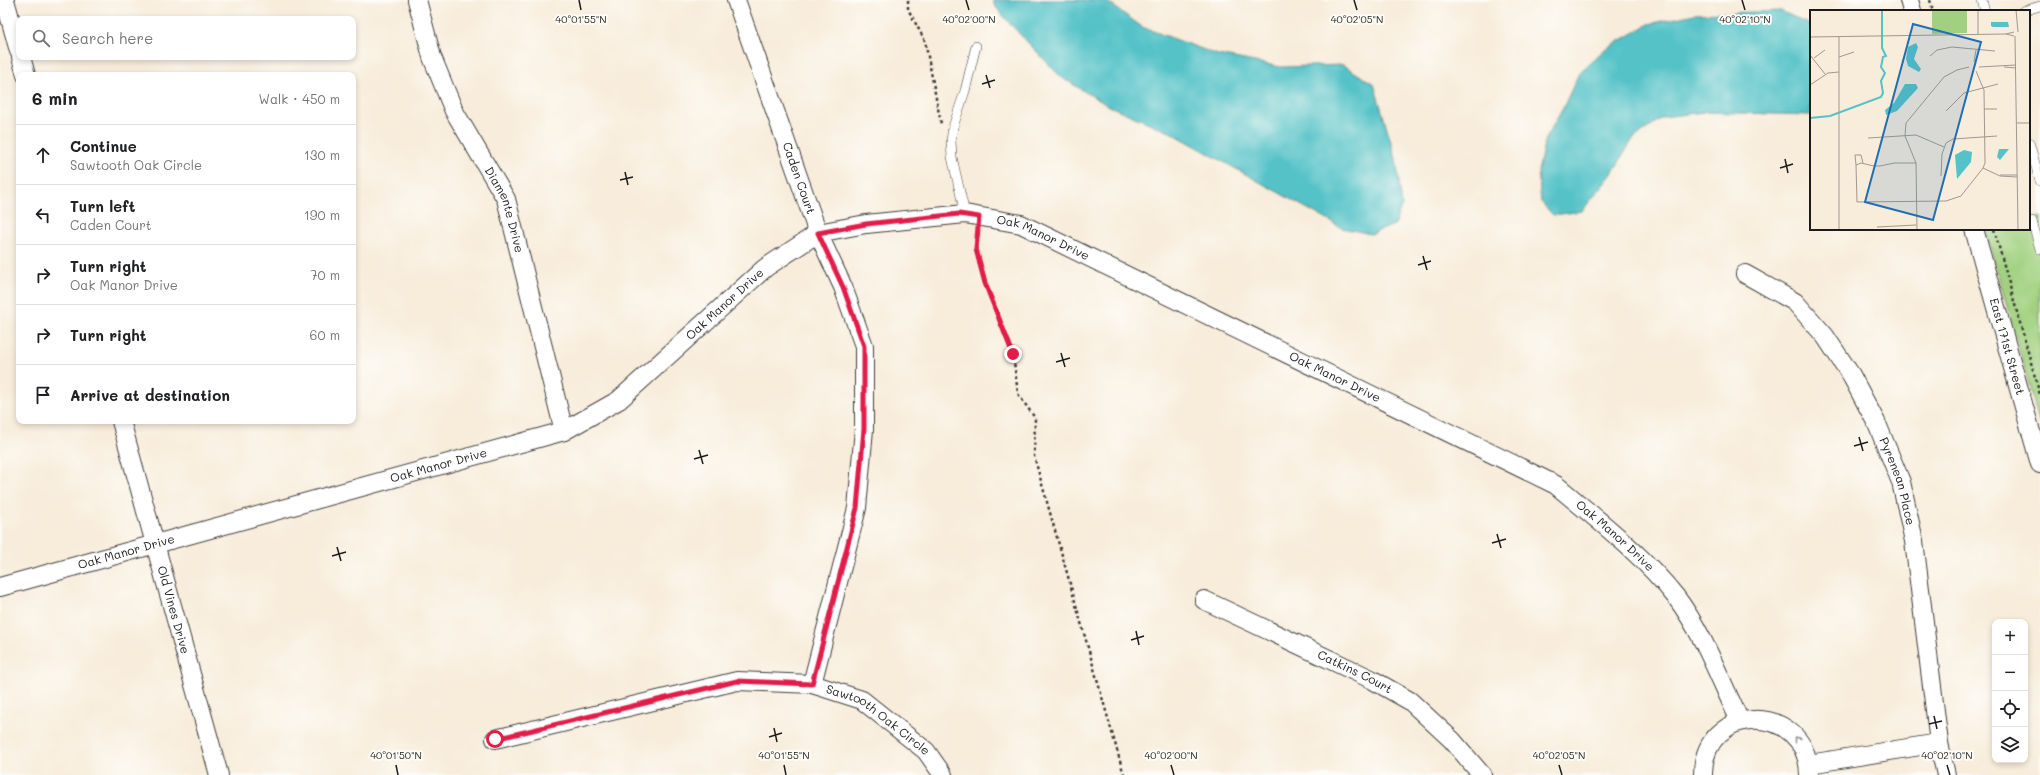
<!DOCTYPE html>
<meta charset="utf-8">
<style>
:root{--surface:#fff;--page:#f2f2f2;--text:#202124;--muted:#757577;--line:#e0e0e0}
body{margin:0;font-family:Mali,sans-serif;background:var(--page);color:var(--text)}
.controls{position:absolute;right:12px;bottom:12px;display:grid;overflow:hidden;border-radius:8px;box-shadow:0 2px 6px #0003}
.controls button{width:36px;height:36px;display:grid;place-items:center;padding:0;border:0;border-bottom:1px solid var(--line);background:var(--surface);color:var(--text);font:20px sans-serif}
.stop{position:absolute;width:12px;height:12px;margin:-9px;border:3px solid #e11d48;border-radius:50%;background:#fff}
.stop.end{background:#e11d48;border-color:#fff;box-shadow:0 1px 4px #0008}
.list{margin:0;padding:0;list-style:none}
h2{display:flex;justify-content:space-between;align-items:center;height:52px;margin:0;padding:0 16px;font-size:17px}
h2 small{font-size:13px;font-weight:400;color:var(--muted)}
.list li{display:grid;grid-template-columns:26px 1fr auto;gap:12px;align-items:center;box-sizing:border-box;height:60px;padding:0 16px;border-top:1px solid var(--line)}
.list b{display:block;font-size:15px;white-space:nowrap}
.list p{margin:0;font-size:13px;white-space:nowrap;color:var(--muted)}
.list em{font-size:13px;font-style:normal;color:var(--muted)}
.icon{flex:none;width:22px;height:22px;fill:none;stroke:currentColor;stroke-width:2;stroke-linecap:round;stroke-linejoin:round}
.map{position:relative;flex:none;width:2040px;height:775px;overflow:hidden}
.search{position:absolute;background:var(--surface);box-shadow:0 2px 6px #0003;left:16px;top:16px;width:340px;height:44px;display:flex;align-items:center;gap:10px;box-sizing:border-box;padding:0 14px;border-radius:8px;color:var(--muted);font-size:15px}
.panel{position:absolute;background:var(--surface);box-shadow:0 2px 6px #0003;left:16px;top:72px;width:340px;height:352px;border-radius:8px}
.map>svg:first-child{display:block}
</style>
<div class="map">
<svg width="2040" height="775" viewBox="0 0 2040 775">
<rect width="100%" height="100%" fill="#fdfcf7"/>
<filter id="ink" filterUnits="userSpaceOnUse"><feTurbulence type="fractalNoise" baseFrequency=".025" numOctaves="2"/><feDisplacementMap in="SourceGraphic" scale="8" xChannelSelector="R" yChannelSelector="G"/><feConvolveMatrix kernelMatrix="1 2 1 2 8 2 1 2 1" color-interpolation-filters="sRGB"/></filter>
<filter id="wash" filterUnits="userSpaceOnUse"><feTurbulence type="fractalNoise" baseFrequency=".012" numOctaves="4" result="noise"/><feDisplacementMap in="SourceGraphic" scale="16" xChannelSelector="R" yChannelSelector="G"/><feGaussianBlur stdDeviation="0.9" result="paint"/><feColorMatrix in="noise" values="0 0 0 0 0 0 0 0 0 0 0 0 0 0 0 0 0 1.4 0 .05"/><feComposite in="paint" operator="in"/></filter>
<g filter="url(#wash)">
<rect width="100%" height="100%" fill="#f8ecda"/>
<!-- green -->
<path fill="#a1d180" stroke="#5e764e" d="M2040,217V424L1986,232L1996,229H2029V220Z"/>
<!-- water -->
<path fill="#54c2c8" stroke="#386f72" d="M993,0H1105L1142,27L1218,55L1281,67L1343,65L1374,84L1396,159L1402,205L1394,225L1371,234L1342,228L1172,133L1107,105L1061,77L1013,27L994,5Z
M1781,11L1811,25V115L1704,112L1663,117L1633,139L1611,175L1582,211L1553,215L1541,202L1538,171L1545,139L1562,110L1579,73L1604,50L1649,24L1694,14Z"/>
</g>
<g filter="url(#ink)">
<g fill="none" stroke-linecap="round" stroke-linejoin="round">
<!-- lane casing -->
<g stroke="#3d3b38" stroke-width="10">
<path id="lane" d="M1982,0L1985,11
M2023,11L2040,6
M2029,142L2040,181
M965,214L952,157L951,141L953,127L965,91L976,46
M2032,221L2040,249"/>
</g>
<!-- street casing -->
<g stroke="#3d3b38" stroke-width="20">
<g id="street">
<path d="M5,0L19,51"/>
<path id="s1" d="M417,0L432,57L454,111L506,199L564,431"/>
<path id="s2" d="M736,0L818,233L843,287L864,346V429L857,508L812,684"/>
<path d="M1909,0L1912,11"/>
<path d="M21,57L26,75"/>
<path id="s3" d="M1974,229L2040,464"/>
<path id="s4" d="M1745,274L1795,302L1825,336L1851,375L1877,424L1901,482L1914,541L1939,743L1946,775"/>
<path id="s5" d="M121,421L219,775"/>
<path id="s6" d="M0,587L564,431L619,400L765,268L818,233L866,224L965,214L1021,224L1556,485C1598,520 1642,554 1676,597C1704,634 1720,680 1740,721"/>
<path id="s7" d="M1204,600L1371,679L1410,701L1452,740L1482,775"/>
<path id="s8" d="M495,739L737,681L812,684L862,700L926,751L943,775"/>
<path d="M1809,764L1939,743"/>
<path d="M1703,775C1702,702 1808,701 1809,775"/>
</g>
</g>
<!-- path -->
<path stroke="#3d3b38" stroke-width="2.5" stroke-dasharray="3 3" stroke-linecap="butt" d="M908,0V9L925,41L941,124
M1930,0L1933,11
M1994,229L2040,395
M978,233L976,249L985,283L1013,354L1018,394L1035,418L1034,456L1124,775"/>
<!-- lane -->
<use href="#lane" stroke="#fff" stroke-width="9"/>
<!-- street -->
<use href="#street" stroke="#fff" stroke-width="18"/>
</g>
<!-- one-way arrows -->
<defs><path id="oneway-chevron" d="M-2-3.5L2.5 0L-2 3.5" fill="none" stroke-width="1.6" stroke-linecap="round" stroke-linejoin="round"/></defs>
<use stroke="#999" href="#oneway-chevron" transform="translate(1797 739) rotate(-129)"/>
</g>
<g fill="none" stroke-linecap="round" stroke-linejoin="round" filter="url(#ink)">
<!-- route -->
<path stroke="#e11d48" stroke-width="5" d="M495,739L737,681L812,684L857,508L864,429V346L843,287L818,233L866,224L959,214L979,217L976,249L985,283L1013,354"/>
</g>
<!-- ticks -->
<path fill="none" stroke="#1c1c1c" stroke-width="1.5" d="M579,0L581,10M966,0L969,10M1354,0L1357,10M1742,0L1745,10M986,75L990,88M982,84L995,80M1785,159L1788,173M1780,168L1793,164M625,172L628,185M620,180L633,177M1423,256L1427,270M1418,265L1431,261M1061,353L1065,367M1056,362L1070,358M1859,437L1863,451M1854,446L1868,442M699,450L703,464M694,459L708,455M1497,534L1501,548M1492,543L1506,539M337,547L341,561M332,556L346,552M1136,631L1139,645M1131,640L1144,636M1934,716L1937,729M1929,724L1942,721M774,728L777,742M769,737L782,733M396,765L398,775M784,765L786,775M1171,765L1174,775M1559,765L1562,775M1947,765L1950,775"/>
<g text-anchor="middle" stroke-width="4" stroke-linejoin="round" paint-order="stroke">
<!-- street labels -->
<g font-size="12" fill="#1c1c1c" stroke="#fdfcf7">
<text dy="4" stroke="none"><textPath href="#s2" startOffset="189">Caden Court</textPath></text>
<text dy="4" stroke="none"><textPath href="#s1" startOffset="229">Diamente Drive</textPath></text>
<text dy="4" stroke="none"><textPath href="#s6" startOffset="1139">Oak Manor Drive</textPath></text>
<text dy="4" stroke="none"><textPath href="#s6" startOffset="791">Oak Manor Drive</textPath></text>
<text dy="4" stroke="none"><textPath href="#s3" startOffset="122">East 171st Street</textPath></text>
<text dy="4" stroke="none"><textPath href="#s6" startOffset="1463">Oak Manor Drive</textPath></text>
<text dy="4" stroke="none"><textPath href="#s6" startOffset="455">Oak Manor Drive</textPath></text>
<text dy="4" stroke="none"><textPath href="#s4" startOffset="266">Pyrenean Place</textPath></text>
<text dy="4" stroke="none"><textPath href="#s6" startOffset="1787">Oak Manor Drive</textPath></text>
<text dy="4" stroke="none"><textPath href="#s6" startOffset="131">Oak Manor Drive</textPath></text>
<text dy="4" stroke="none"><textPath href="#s5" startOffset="196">Old Vines Drive</textPath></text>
<text dy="4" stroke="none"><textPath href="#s7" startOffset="167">Catkins Court</textPath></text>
<text dy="4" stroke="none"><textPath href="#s8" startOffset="400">Sawtooth Oak Circle</textPath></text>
</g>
</g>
<!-- overview -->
<g transform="translate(1810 10)">
<rect width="220" height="220" fill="#f8ecda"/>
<path d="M122,0H157V23L122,24Z" fill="#a1d180"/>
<path d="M181,12H198L199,17H183L181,16ZM106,33L108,37L104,49L111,59L109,62L98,56L96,49L98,37ZM95,74H106L108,78L87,101L76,105L75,100L84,93ZM189,139H199L190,150L187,147ZM154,140L162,142L161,152L147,169L145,145Z" fill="#54c2c8"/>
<path fill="none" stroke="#54c2c8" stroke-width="2" d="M0,108L20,106L71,87L73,83L71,71L75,63L71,57L73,47L76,46L72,38V0"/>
<path fill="none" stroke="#a0998e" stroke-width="1" d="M168,0V24M206,0L208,22M204,22L196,24L204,26M29,26V220M205,26L208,220M0,27L196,24M0,45L15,64M120,46L127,40L142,37L185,41M29,47L44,42M4,48L15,40M164,52L166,40M169,57L206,55M194,57L206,58M0,75L18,63L29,62M174,99H187M136,101L154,83L188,74M207,113H220M58,128L106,125L134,137M53,153L51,145H45L46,155L51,153L64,156H70L84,153H106M46,155L47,192L136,191L151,186L173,158L175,153L174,80L166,61M173,158L190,166L207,167M190,165H207M131,166L132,144L136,133L143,129L187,126M67,217L106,215M107,220L106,153L95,126L96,113L134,67L147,60L159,57"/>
<path fill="#1f6fb2" fill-opacity="0.15" stroke="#1f6fb2" stroke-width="2" d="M103,14L171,32L123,210L55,192Z"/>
<rect width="220" height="220" fill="none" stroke="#1c1c1c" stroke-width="2"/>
</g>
<g font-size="10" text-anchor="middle" fill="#1c1c1c" stroke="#fdfcf7" stroke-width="4" stroke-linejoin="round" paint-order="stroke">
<text x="581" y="23">40°01'55"N</text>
<text x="969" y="23">40°02'00"N</text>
<text x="1357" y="23">40°02'05"N</text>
<text x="1745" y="23">40°02'10"N</text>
<text x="396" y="759">40°01'50"N</text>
<text x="784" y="759">40°01'55"N</text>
<text x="1171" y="759">40°02'00"N</text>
<text x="1559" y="759">40°02'05"N</text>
<text x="1947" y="759">40°02'10"N</text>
</g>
</svg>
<div class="controls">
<button>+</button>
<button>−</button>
<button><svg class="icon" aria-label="locate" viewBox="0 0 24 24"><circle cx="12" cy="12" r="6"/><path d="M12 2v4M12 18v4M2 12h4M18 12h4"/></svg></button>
<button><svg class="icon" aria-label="layers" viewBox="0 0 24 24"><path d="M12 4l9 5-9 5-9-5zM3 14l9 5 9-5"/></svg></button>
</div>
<div class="stop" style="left:495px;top:739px"></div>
<div class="stop end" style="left:1013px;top:354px"></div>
<div class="search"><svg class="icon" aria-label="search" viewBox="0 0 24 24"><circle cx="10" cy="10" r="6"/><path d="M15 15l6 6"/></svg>Search here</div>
<section class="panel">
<h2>6 min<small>Walk · 450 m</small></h2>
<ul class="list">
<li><svg class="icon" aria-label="ahead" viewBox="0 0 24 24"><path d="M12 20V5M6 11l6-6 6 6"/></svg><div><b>Continue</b><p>Sawtooth Oak Circle</p></div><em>130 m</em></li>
<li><svg class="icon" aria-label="left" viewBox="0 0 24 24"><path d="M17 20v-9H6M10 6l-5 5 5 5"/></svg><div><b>Turn left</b><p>Caden Court</p></div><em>190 m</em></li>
<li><svg class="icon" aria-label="right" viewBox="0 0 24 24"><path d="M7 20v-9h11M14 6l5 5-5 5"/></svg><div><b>Turn right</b><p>Oak Manor Drive</p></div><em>70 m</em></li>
<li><svg class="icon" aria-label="right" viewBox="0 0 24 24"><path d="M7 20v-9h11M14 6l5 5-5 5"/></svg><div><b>Turn right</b></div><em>60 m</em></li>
<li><svg class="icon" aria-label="arrive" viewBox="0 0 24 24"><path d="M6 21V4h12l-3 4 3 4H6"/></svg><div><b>Arrive at destination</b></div></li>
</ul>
</section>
</div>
